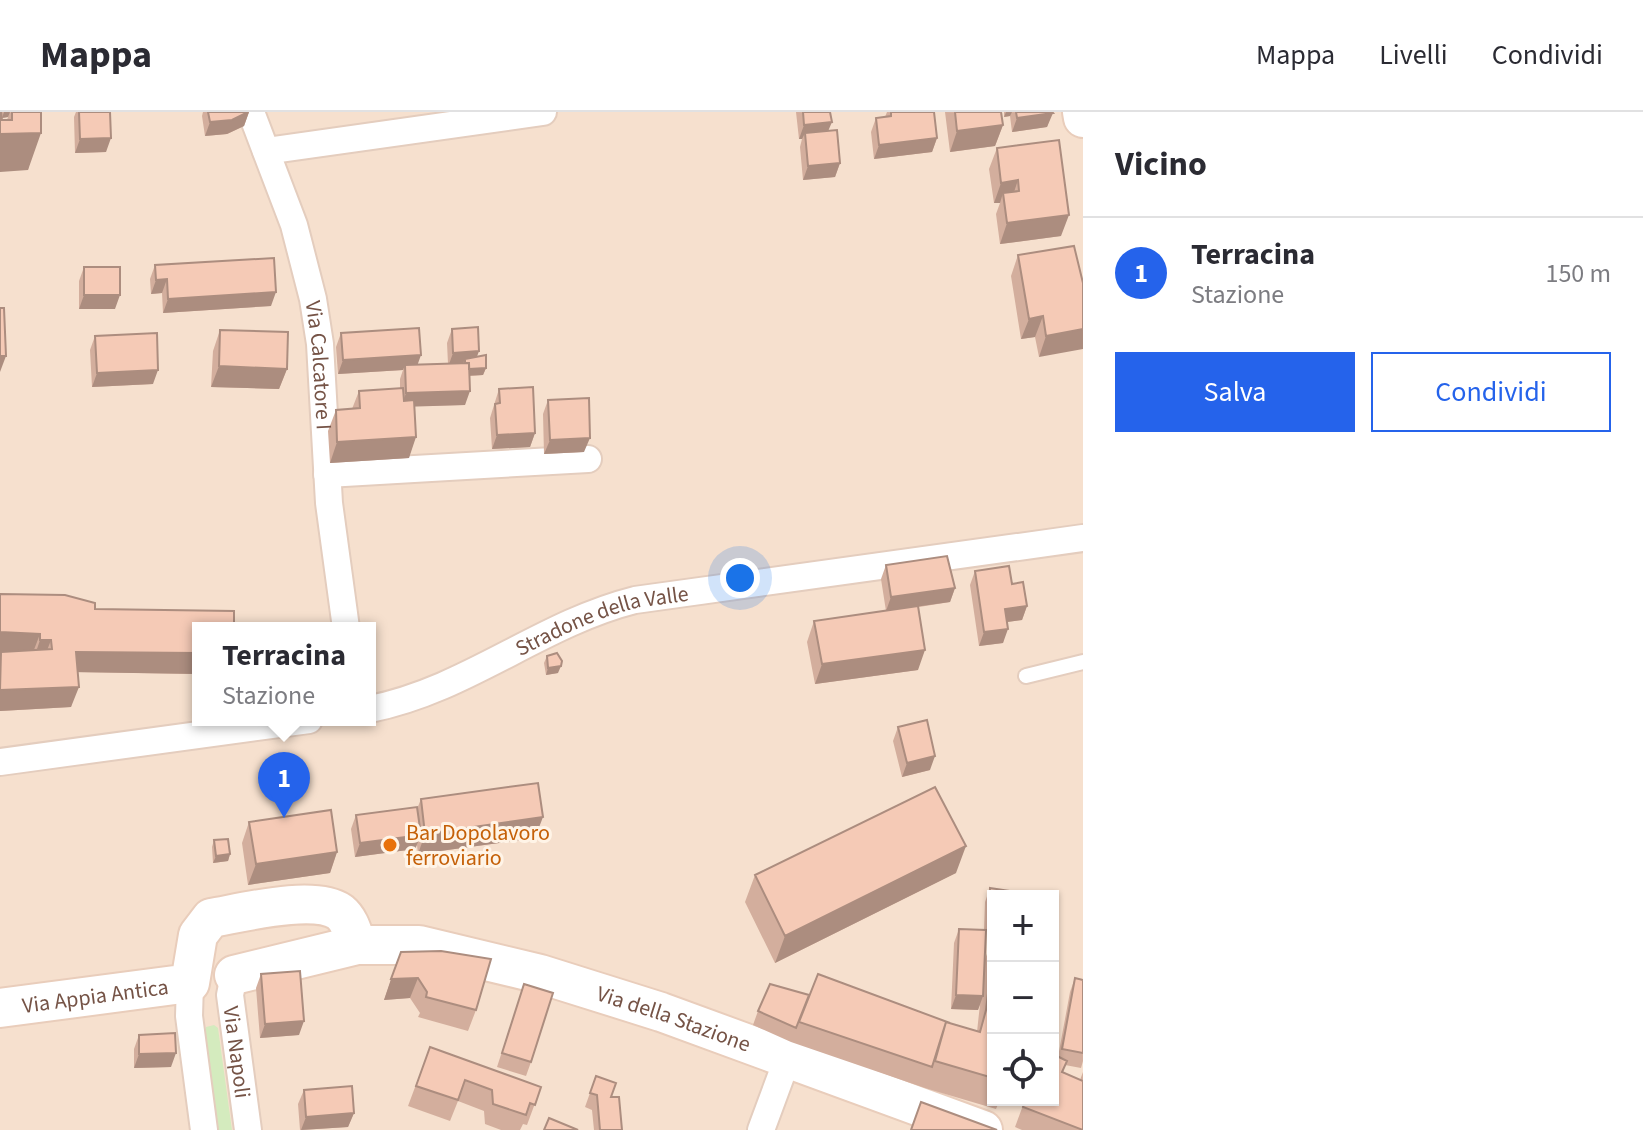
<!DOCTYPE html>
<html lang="it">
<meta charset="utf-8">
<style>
:root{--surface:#fff;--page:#f7f7f7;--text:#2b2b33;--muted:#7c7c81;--line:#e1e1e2;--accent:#2563eb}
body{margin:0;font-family:"Source Sans 3",sans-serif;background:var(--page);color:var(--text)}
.controls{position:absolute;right:24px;bottom:24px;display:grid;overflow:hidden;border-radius:0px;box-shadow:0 2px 6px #0004}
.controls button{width:72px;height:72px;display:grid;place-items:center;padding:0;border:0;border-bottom:2px solid var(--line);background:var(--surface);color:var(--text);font:40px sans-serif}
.you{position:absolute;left:740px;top:466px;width:28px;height:28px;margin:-20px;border:6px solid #fff;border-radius:50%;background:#1a73e8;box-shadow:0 0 0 12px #1a73e833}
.badge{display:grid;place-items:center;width:52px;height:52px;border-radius:50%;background:var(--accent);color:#fff;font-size:26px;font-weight:700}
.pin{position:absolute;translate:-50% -66px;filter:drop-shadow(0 2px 4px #0008)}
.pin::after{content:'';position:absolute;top:42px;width:28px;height:24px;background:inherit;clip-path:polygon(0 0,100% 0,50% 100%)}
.popup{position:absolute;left:192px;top:510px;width:184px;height:104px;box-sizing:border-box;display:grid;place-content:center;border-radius:0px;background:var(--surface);filter:drop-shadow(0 2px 6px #0005);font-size:26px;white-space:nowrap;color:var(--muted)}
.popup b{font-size:30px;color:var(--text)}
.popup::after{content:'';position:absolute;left:50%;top:100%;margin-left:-16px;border:16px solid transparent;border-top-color:var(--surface)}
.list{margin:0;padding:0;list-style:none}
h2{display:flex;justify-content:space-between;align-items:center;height:104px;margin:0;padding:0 32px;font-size:34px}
h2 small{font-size:26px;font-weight:400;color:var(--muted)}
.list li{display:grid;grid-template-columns:52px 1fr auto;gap:24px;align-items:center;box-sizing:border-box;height:112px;padding:0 32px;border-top:2px solid var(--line)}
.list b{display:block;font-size:30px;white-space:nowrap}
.list p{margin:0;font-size:26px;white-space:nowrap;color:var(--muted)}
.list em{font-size:26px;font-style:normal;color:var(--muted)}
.actions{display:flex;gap:16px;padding:24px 32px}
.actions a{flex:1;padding:18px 0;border:2px solid var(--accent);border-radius:0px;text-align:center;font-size:28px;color:var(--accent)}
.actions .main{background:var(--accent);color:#fff}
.icon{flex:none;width:44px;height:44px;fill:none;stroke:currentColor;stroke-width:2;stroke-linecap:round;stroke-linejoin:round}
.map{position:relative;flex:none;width:1083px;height:1018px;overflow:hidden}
header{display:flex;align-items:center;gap:48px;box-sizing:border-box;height:112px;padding:0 40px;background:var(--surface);border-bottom:2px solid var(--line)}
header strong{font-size:38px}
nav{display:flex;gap:44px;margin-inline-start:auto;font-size:28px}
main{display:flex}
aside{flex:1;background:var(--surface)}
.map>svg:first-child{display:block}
</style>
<header>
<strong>Mappa</strong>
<nav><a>Mappa</a><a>Livelli</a><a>Condividi</a></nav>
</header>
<main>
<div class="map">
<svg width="1083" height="1018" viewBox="0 0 1083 1018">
<rect width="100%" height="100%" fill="#fef0e0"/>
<!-- residential -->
<path fill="#f6e0ce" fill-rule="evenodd" d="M0,0H1083V1018H0ZM198,516H370V608H198ZM993,784H1053V988H993Z"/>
<!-- green -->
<path fill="#d4ebbe" d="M214,913L218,916L232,1018H217L204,922L206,915Z"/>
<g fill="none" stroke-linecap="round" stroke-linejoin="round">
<!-- lane casing -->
<g stroke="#e4cdbe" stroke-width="18">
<path id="lane" d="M1026,564L1083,550"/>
</g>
<!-- street casing -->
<g stroke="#e4cdbe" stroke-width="30">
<g id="street">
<path id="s1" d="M251,0L294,113L313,187L320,232L329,391L346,516"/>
<path d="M266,39L543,0"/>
<path d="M327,362L588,347"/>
<path id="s2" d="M370,597C467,578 540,512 635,488L1083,426"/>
<path d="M0,650L309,608"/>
<path id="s3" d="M234,863L230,883L248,1018"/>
<path d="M190,871L189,904L204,1018"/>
<path d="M761,1018L788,945"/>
</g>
</g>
<!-- secondary casing -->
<g stroke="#e9cdbb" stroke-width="42">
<g id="secondary">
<path d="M1082,0L1083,6"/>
<path id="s4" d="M234,863L357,833H419L540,862L661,900L983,1018"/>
<path id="s5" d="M0,896L190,871L198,823L211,806C241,801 314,782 340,800C350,808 353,822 357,833"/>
</g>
</g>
<!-- lane -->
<use href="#lane" stroke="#fff" stroke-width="14"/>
<!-- street -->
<use href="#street" stroke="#fff" stroke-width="26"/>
<!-- secondary -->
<use href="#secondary" stroke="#fff" stroke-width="38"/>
</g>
<!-- wall -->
<path fill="#d3ae9d" d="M2,0H41L28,58L2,8H7L8,5L2,6Z
M76,0H110L106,40L75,41L74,5Z
M203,0H249L244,14L227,22L205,24L202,4Z
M796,0H830L828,18L840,51L835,65L803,68L800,35L802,27H799Z
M887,0H934L937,26L932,40L874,47L871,20L876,6L885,5Z
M945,0H1001L1003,13L995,34L950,40Z
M1004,0H1052L1047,15L1012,20L1010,4L1004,5Z
M997,36L1061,124L1000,132L996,102L1000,91H994L989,57Z
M1018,143L1083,171L1039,245L1035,225L1021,227L1011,164Z
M155,153L271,194L163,201L162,181L151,182L150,167Z
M84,155L115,197H79V169Z
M452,217L486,256L483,263L469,264L465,293L414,294L409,346L330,351L328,319L336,298L352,297L359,279L400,276V267L403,258L338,262L336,235L341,221L418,252H448L447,231Z
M220,218L287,257L279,277L211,275L213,239Z
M95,224L153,272L92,275L90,238Z
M499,277L535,321L530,335L492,337L490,306Z
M548,288L584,340L544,342L543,302Z
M886,453L955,476L950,490L919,495L918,558L815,572L807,530L814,509L886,499L881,467Z
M975,459L1012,472L1027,494L1022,508L1007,510L1003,531L979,534L970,473Z
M0,482L95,497L198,516V562L78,560L71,595L0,599Z
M547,544L558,561L546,563L544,551Z
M898,615L930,658L902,665L893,629Z
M421,687L535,726L418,742L417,733L415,737L355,745L351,717L356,703L417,697Z
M249,710L337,740L330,761L248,773L242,731Z
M214,728L230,742L228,749L213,751L212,735Z
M956,761L775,851L745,790L755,763Z
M990,776L993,784V821L986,819L984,859L985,847L993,826V988H1000L996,997L925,976L791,930L753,913L758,899L809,883L950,912L977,920L980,892L978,898L951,897L954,831L959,817L984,818L985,790Z
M401,840L476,898L468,919L418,905L420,901L410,886L384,888Z
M261,862L299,923L260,926L256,876Z
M1075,866L1083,868V949L1081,956L1065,953L1063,960L1080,968L1083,960V1018H1022L1015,1015L1025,988L1058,945L1070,880Z
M524,872L531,950L526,964L497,955Z
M139,923L171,955L134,956V937Z
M430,935L541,975L527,1013L523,1012L520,1018H501L485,1012L484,999L458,989L450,1009L408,994Z
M596,964L622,1018H594L592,998L585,995Z
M304,978L354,1001L348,1015L300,1018L298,992Z"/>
<!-- shaded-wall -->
<path fill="#ac8d7f" d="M4,0H10L8,5L2,6Z
M249,0L244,14L227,22L205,24L210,10Z
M1006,0H1012L1010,4L1004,5Z
M1053,1L1047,15L1012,20L1017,6Z
M832,10L826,24L805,21L802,27H799L804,13Z
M1003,13L995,34L950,40L957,19Z
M41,21L28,58L0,60V22Z
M111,26L106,40L75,41L80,27Z
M937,26L932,40L874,47L879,33Z
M840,51L835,65L803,68L808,54Z
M1018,68L1011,89L1003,81L1000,91H994L1001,71Z
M1069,103L1061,124L1000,132L1007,111Z
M167,167L162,181L151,182L156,168Z
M276,180L271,194L163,201L168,187Z
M84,183H120L115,197H79Z
M1043,204L1035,225L1021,227L1029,207Z
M1083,217V237L1039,245L1046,224Z
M479,239L474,253L465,247L462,254L448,255L453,241Z
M421,243L416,257L405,253L403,258L338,262L343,248Z
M0,244H6L0,260Z
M219,254L287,257L279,277L211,275Z
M486,256L483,263L463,264L465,257Z
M158,258L153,272L92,275L97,261Z
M470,279L465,293L401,295L406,281Z
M535,321L530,335L492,337L497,323Z
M416,325L409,346L330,351L337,330Z
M590,326L584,340L544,342L550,328Z
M955,476L950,490L886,499L891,485Z
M1027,494L1022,508L1000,511L1005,497Z
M1008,517L1003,531L979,534L984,520Z
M0,520L40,522L32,543L0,541Z
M40,528H51L43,549H33Z
M925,538L918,558L815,572L822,552Z
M76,540L198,541V562L69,560Z
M561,554L558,561L546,563L548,556Z
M79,575L71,595L0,599V578Z
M935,644L930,658L902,665L907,651Z
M543,705L535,726L418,742L425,722Z
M421,723L415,737L355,745L360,731Z
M966,734L956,761L775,851L785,824Z
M337,740L330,761L248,773L256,752Z
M230,742L228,749L213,751L216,744Z
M418,866L410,886L384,888L391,867Z
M956,883L983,884L978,898L951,897Z
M304,909L299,923L260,926L265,912Z
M176,941L171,955L134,956L139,942Z
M354,1001L348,1015L301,1018L306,1005Z"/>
<!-- building -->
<path fill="#f5cab6" stroke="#ac8d7f" stroke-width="2" d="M0,0H1L2,8H12V0H41V21L0,22Z
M79,0H110L111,26L80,27Z
M208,0H248L232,8L210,10Z
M803,0H830L832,10L804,13Z
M891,0H934L937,26L879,33L876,6L891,4Z
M955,0H1001L1003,13L957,19Z
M1016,0H1052L1053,1L1017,6Z
M837,18L840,51L808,54L805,21Z
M1059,28L1069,103L1007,111L1003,81L1019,79L1018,68L1001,71L997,36Z
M1074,134L1083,171V217L1046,224L1043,204L1029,207L1018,143Z
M274,146L276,180L168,187L167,167L156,168L155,153Z
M84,155H120V183H84Z
M0,196H4L6,244H0Z
M478,215L479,239L453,241L452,217Z
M419,216L421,243L343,248L341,221Z
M220,218L288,220L287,257L219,254Z
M157,221L158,258L97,261L95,224Z
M486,243V256L469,257V251H465V247Z
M469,251L470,279L406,281L405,253Z
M533,275L535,321L497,323L495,292L500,291L499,277Z
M403,276L404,289L414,288L416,325L337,330L336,298L360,296L359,279Z
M589,286L590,326L550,328L548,288Z
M947,444L955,476L891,485L886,453Z
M1009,454L1012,472L1023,470L1027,494L1005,497L1008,517L984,520L975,459Z
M0,482L65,483L95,491V497L234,499V516H198V541L76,540L79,575L0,578L1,540L52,537L51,528H40V522L0,520Z
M918,494L925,538L822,552L814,509Z
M557,541L562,549L561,554L548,556L547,544Z
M927,608L935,644L907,651L898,615Z
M538,671L543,705L425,722L421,687Z
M935,675L966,734L785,824L755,763Z
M417,695L421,723L360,731L356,703Z
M331,698L337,740L256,752L249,710Z
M228,727L230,742L216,744L214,728Z
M990,776L1036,783V784H993V806L989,805Z
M959,817L986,818L983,884L956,883Z
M441,839L491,847L476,898L426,885L427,880L418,866L391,867L401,840Z
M993,840V966L935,949L946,910L980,920L986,898Z
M300,859L304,909L265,912L261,862Z
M818,862L950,911L946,910L932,955L799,910Z
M1075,866L1083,868V941L1062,937Z
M524,872L553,881L531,950L502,941Z
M770,872L809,883L796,916L758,899Z
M175,921L176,941L139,942V923Z
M430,935L541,975L535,993L530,991L526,1003L493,992L492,978L465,968L458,988L416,974Z
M1053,942L1067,949L1062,960L1083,969V1018L1023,995L1025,988H1053Z
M596,964L616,971L611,985H619L622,1018H600L597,983L590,981Z
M352,974L354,1001L306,1005L304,978Z
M921,990L997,1018H911Z
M549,1006L578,1018H544Z"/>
<!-- markers -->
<circle fill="#e8710a" stroke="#fff4e7" stroke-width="3" cx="390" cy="733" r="8"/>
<g text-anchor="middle" stroke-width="6" stroke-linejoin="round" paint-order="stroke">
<!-- street labels -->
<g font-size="22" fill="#755346" stroke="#fff4e7">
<text dy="8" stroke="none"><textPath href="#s1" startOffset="264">Via Calcatore I</textPath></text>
<text dy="8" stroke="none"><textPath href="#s2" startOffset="250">Stradone della Valle</textPath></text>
<text dy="8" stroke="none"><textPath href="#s5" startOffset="96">Via Appia Antica</textPath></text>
<text dy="8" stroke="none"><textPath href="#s4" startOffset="454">Via della Stazione</textPath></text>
<text dy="8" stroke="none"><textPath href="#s3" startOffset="78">Via Napoli</textPath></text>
</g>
<!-- food labels -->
<g font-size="22" fill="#c56008" stroke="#fff4e7" text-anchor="start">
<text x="406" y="728">Bar Dopolavoro<tspan x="406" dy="25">ferroviario</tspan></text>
</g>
</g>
</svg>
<div class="controls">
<button>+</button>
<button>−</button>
<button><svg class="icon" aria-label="locate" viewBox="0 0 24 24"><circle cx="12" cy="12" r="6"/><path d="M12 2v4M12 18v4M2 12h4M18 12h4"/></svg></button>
</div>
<div class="you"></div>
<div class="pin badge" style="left:284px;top:706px">1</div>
<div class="popup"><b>Terracina</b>Stazione</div>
</div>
<aside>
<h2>Vicino<small></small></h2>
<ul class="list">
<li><span class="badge">1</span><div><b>Terracina</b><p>Stazione</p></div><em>150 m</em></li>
</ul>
<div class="actions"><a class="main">Salva</a><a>Condividi</a></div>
</aside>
</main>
